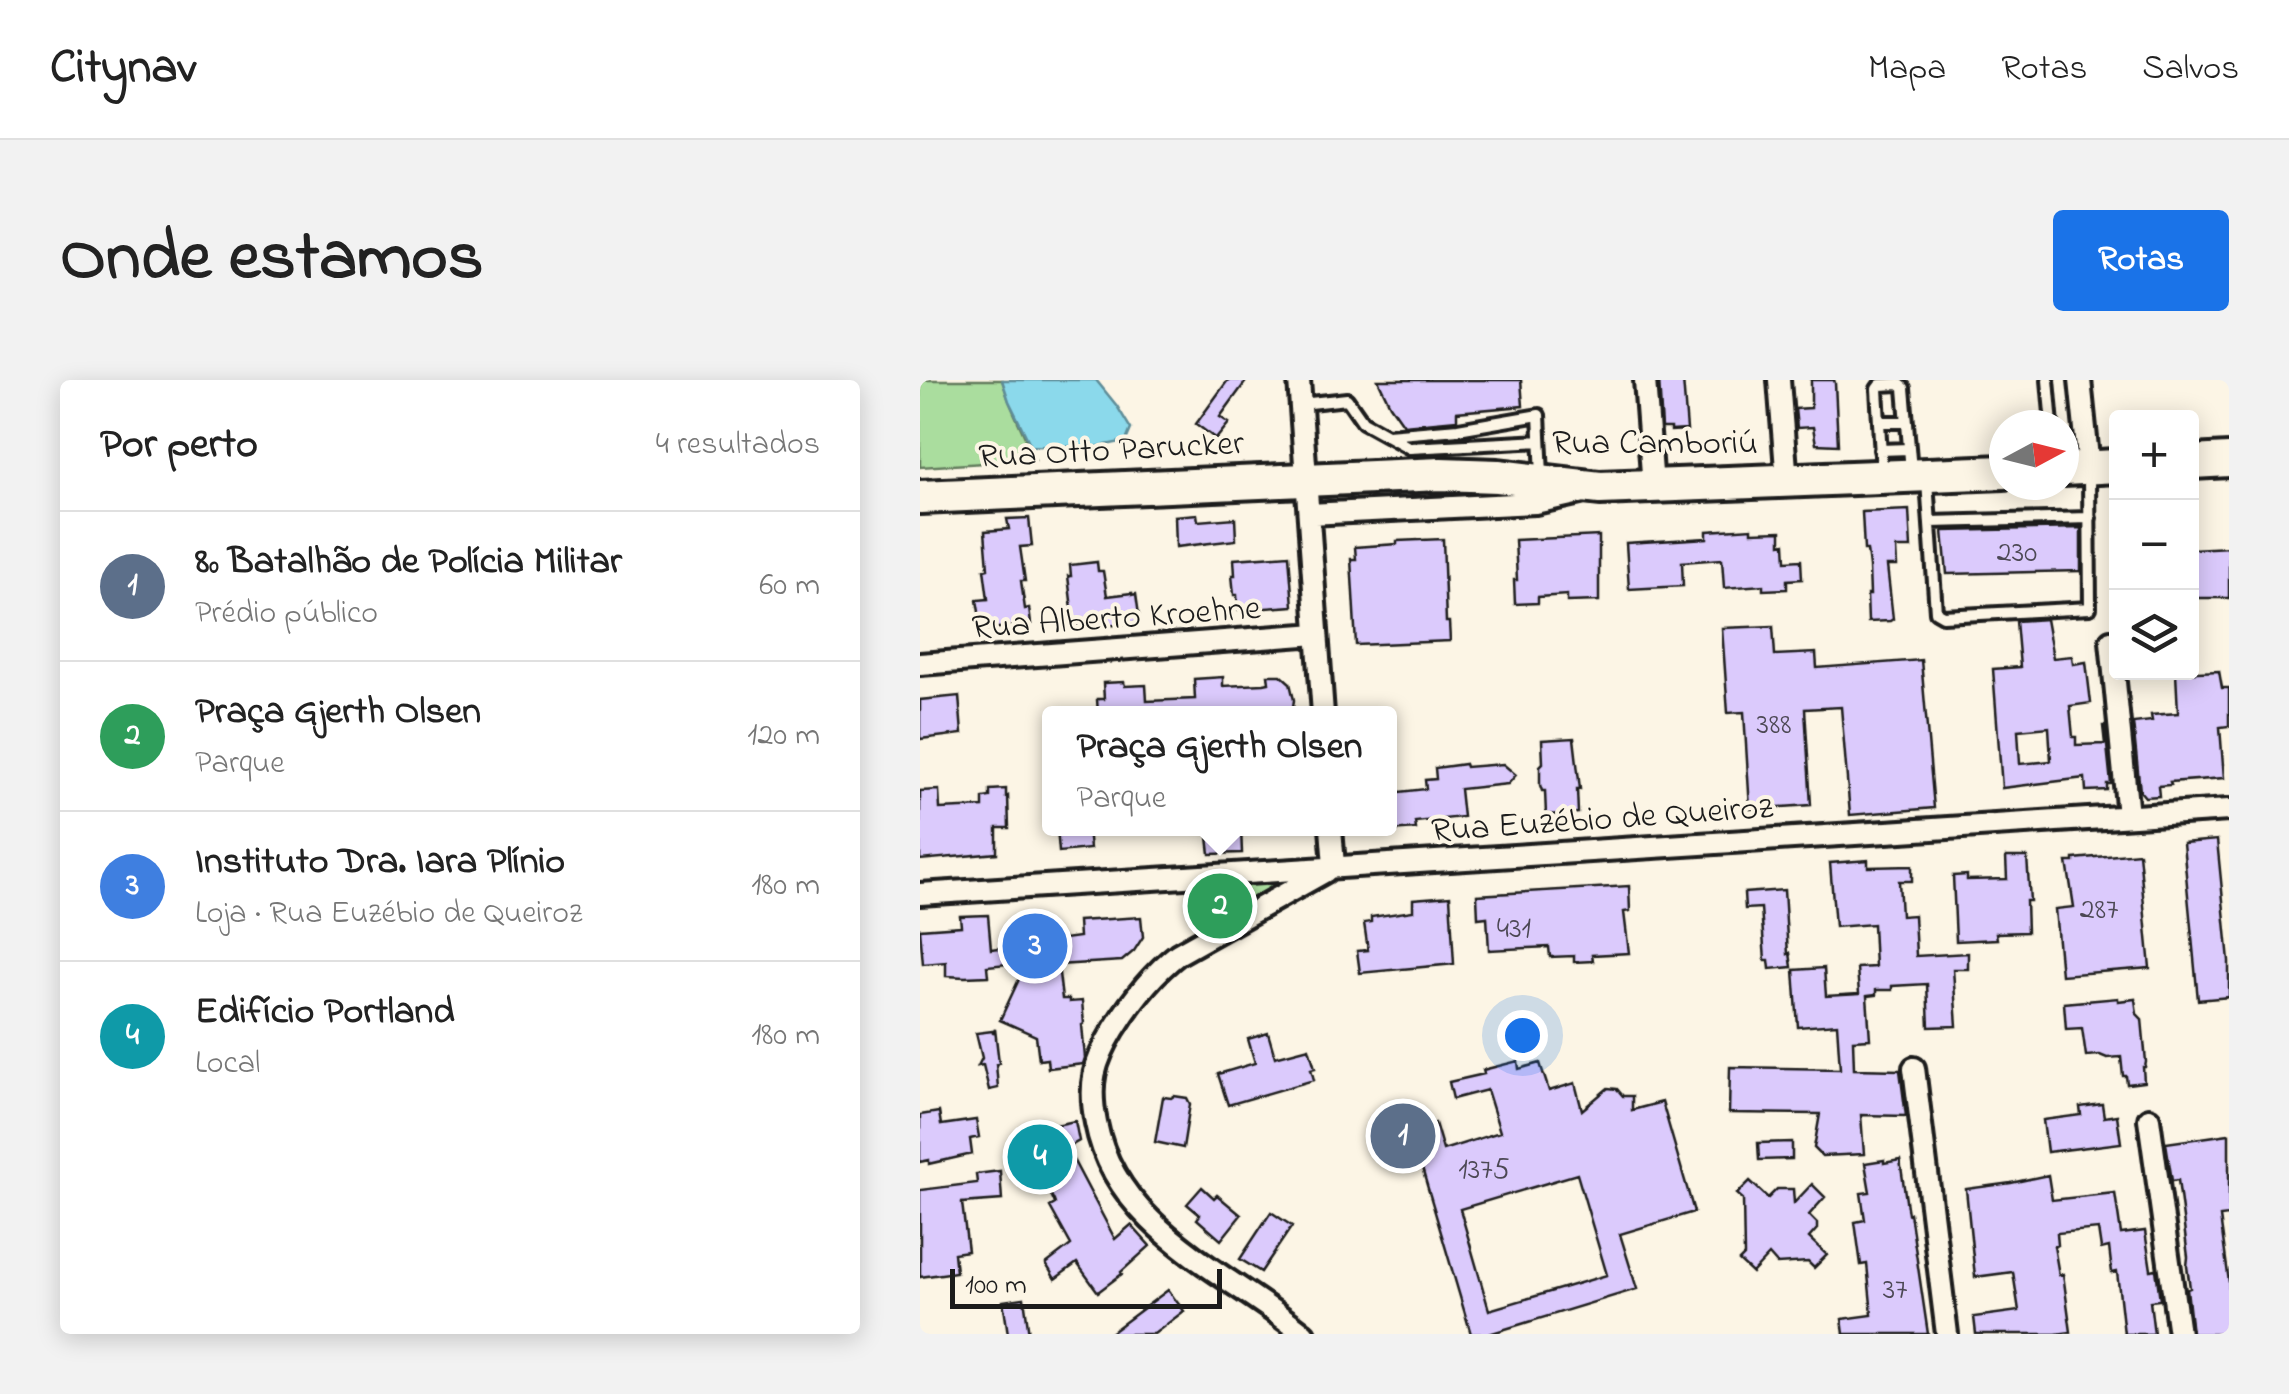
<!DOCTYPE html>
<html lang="pt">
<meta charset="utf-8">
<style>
:root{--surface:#fff;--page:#f2f2f2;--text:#222;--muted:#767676;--line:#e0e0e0;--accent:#1a73e8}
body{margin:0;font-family:"Indie Flower",sans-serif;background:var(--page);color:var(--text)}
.controls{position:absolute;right:30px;top:30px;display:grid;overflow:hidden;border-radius:10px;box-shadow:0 5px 25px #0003}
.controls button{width:90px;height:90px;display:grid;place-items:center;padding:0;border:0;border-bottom:2px solid var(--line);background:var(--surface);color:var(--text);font:50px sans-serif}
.compass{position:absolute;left:1069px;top:30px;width:90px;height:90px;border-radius:50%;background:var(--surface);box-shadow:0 5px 25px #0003;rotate:83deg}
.scale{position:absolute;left:30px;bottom:25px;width:272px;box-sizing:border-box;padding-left:10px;border:5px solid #1c1c1c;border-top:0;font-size:28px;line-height:35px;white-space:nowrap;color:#1c1c1c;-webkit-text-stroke:8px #fcf5e5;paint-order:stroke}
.you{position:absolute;left:602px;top:655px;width:35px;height:35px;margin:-25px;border:8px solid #fff;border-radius:50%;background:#1a73e8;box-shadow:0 0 0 15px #1a73e833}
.badge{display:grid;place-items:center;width:65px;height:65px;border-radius:50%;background:var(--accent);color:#fff;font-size:32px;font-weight:700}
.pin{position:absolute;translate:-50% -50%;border:5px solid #fff;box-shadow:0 2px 10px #0006}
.popup{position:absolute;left:122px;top:326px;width:355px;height:130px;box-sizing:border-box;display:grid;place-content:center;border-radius:10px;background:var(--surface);filter:drop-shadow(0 2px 8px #0005);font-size:32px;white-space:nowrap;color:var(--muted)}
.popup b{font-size:38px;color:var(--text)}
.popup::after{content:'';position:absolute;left:50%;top:100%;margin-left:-20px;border:20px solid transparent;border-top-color:var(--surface)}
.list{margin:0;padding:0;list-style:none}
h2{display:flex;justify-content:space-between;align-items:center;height:130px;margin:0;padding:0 40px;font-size:42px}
h2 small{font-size:32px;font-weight:400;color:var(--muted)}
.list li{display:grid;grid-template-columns:65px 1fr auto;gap:30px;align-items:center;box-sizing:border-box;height:150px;padding:0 40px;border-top:2px solid var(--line)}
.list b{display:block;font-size:38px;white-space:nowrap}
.list p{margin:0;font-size:32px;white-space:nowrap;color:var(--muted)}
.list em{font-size:32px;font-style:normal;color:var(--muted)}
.icon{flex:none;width:55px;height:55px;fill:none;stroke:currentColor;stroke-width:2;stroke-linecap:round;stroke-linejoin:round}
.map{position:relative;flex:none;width:1309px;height:954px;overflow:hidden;border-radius:10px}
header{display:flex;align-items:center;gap:60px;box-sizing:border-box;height:140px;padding:0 50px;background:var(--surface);border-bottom:2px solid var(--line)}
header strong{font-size:48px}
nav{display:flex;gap:55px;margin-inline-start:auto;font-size:35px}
.intro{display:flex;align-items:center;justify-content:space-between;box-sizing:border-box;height:240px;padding:0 60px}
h1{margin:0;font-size:70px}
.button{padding:25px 45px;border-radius:10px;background:var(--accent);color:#fff;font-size:35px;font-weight:700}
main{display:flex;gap:60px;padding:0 60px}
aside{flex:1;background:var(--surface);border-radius:10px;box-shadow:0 5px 25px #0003}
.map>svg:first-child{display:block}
</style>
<header>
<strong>Citynav</strong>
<nav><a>Mapa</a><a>Rotas</a><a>Salvos</a></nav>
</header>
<div class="intro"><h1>Onde estamos</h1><a class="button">Rotas</a></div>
<main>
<aside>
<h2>Por perto<small>4 resultados</small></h2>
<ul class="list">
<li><span class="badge" style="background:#5c6f8a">1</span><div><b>8º Batalhão de Polícia Militar</b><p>Prédio público</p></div><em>60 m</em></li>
<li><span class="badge" style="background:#2e9e5b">2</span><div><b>Praça Gjerth Olsen</b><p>Parque</p></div><em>120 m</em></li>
<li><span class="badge" style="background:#3f7fe0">3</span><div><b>Instituto Dra. Iara Plínio</b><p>Loja · Rua Euzébio de Queiroz</p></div><em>180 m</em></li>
<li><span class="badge" style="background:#0f9aa8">4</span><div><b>Edifício Portland</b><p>Local</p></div><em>180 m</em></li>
</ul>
</aside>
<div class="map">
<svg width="1309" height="954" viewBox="0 0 1309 954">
<rect width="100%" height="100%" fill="#fcf5e5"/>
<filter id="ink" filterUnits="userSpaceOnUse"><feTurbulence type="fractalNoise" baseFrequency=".01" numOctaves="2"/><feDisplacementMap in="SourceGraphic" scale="20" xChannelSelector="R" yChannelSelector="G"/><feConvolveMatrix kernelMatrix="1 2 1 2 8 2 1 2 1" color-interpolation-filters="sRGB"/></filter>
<g filter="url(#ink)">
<!-- green -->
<path fill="#aadd9e" stroke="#637c5d" stroke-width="2.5" d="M0,0H82L89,21L115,80L0,87Z
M380,496L279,549L276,503Z"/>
<!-- water -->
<path fill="#8bd9eb" stroke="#5f8d98" stroke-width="2.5" d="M82,0H176L197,26L211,49L206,61L176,67L111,66L89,21Z"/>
<!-- building -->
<path fill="#dbcafc" stroke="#1c1c1c" stroke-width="2.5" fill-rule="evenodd" d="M308,0H327L300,37L309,43L296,59L276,44Z
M458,0H601L603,26L537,32V40L484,45L470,25Z
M739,0H763L767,50L751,51V48H742Z
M891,0H914L915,3L918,65L896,64L893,47L877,48L875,29L891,28Z
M989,130L991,168H976L977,186H967L973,239L970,241L948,242L947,215H950L949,187L947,170H944L942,132Z
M277,134L278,141L315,138L316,160L256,167L255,136Z
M109,138L112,166L100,167L105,201H101L105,229L109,228L111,244L62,250L57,220L68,219L64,189L68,188L65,151L89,149L87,139Z
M832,148V152L861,151V164L865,163L866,181L881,180L882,199L867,200V209L843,210V205L804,208L802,179L762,182L763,206L709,209L706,163L787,158V151Z
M1161,148V191L1027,194L1023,151Z
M679,156V221L647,222V215L618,217V223L595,224L594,200H597L595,160Z
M523,159L526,242H529L530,261L436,265L431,179H436L435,167L477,164V161Z
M1309,167V218H1272V169Z
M369,175L373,226L318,230L317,215H314L312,195H315L314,179Z
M177,182L178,191H183L187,216L212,213V215L216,214L220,242L178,247V244L154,246L148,196H151L150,185Z
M1126,239L1133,278L1152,276L1153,284L1166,282L1171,323L1150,326L1153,357H1156V365L1185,364L1183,346H1185L1191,404H1187V410L1166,411L1165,398L1082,408L1073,289L1100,287L1096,241ZM1129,347L1131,381L1100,384L1098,350Z
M853,246L855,275L896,273L897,288L1001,280L1014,428L930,435L921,327L885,329L891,425L830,429L824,332L808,333L802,248Z
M1299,291L1302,308H1309V346L1300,347L1304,398L1250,402L1251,405L1238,406L1239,416L1225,417L1220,411L1213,343L1232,341L1231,335L1258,333L1256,293Z
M348,295H361L370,303L374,320L372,334H178L177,319H184L183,303L204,302L205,306L226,305L227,321L275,319L274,299L303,297V306L344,304L349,303Z
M39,316L42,354L0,359V320Z
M654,358L660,409H657L658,433L626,435L625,411H622L620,405V386L623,383L622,360Z
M545,384L546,387L583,384L596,395L588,404L540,409L543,437L495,442L496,449L470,451V413L506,409L505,400L516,399L515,388Z
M86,409V417L88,416L89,448H77V473L0,480V411L19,410L20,429L63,427V418L70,417V410Z
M137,448H168L170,469L139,472Z
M287,448H321L322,473L290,474Z
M1297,460L1309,581V617L1278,620L1263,463Z
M1219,473L1230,588L1141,595L1135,529L1154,527L1147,482H1154V479Z
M1086,477H1107L1110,521H1106L1107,552L1076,553L1077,559L1036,561L1033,496L1047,495V500L1087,499Z
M948,480V487L992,486V501H979L981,536L994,535L996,576L1048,573V589H1033L1037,646L1009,647L1007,604L972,606V610H956V615L947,616L950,659L933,660L934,689L980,690L986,736L941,735L944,774L902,776L894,768L900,734L809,733L810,687L920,689L917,644L878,647L874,590L904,588L906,616L939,614L937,588L955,587L953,544L915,547L910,483Z
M709,506L710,531L704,532L709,573L672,575L673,581L654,582V576L630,577L629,567L569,570L567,537L558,538L557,515Z
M864,510L868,574L870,573L872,587L850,589L849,580H845L841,528L825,529L824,513Z
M530,516L534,584L440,593L437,571L448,570L444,543L451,542V537L493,531V519Z
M68,535L71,569L159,557L158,541L221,537L223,557L214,571L202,581L138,585L142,619H149V622L162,621L164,644L162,645L165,678L163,684L128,688L127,679L119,680L116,656L80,640L107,582L67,586L68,596L45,597L26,596V582L3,584L0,549L41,546L40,536Z
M1198,618V621L1215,619L1217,634L1222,639L1226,682L1225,687H1223L1224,702L1207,704L1206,696H1203L1201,677L1187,678L1180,675L1166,676L1162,648L1146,649L1144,623Z
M75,649L79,683L76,684L78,708L69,710L63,685L58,686L62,678L56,653L73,651V654Z
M348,653L355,677L389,668L395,688L391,689L394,700L308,725L298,694L335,683L328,659Z
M598,681L599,689L620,683L629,711L655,703L662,730L688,708L697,709L703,716H712V730L742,722L774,832L700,854L717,909L569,954H551L491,751L515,743L523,770L580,752L567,710L533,719L529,702L564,694L563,690ZM657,794L687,895L569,930L540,829Z
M254,716L267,718L270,724L263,768L235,762L243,717L251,718Z
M1182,724L1184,737L1197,735L1201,763L1127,772L1123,740L1161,735L1160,727Z
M19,732L21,745L56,740L59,757L50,759L52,774L9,784V780L0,782V735Z
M155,741L159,761L147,768L195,859L211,845L230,866L201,892L202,894L178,912L157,883L135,899L126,884L151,865L130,827L135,824L134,821L117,787L108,793L102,752Z
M1309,754V836L1300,837L1309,902V954H1272L1267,909L1270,908L1267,886L1268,877L1258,800L1252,801L1246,763Z
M872,762V779L839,780L838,763Z
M964,780V783L980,780L988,834L990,833L1008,954H924L922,939L952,935L947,884L941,885L935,842L945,840L941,813L950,812L945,783Z
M80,791L82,820L42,823L48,871L34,873L36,892L0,897V810L57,803L56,794Z
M1128,795L1132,820L1195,813L1201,854L1225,851L1231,890L1236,889L1240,920L1230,921L1234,954H1204L1197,892L1192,893L1189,867L1181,869L1178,849L1137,853L1138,865L1134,866L1139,895L1143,894L1151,952L1136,954H1056L1054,937L1099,931L1093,892L1055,897L1046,809L1091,803Z
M830,801L848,818L857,809H873L874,823L892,804L905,817L889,835L897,843V849L889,858L907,875L894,888L888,882L857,884L849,875L832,893L819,881L824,876L823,819L817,814Z
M282,807L294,818L297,815L321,835L301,860L277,839L280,835L267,824Z
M351,832L372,846L341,892L320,879Z
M248,910L264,931L234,954H189Z
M104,918L109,954H88L83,921Z"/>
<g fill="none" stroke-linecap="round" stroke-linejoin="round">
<!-- lane casing -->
<g stroke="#1c1c1c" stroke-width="18">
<path id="lane" d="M1128,0L1132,45
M381,24L427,19L443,42L490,68L620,61
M959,42H987
M468,55L538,49L619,35L622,95
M960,70L989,69
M962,92L957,9L960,5L979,4L984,8L991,91
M1007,101L1016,232L1023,236L1170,228L1169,93
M1010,142L1170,138"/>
</g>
<!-- street casing -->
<g stroke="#1c1c1c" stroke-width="28">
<path id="street" d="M379,0L403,334
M725,0L733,107
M859,0L867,102
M1160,0L1169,88
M389,134L615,123L660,113
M1191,261L1208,436
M0,284L397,254
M411,448L414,486
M0,514L1309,430
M994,688L1027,954
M1229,739L1259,954
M384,954C308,892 196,849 176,743C168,704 174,682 194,649C212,620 231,595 258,574L406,491"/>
</g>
<!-- primary casing -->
<g stroke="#1c1c1c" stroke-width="40">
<path id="primary" d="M1272,82L1309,80
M1144,89L1196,86
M0,117L521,94L578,96L680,108L1084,92"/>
</g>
<!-- lane -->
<use href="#lane" stroke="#fcf5e5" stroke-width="10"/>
<!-- street -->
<use href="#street" stroke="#fcf5e5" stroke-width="20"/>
<!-- primary -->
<use href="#primary" stroke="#fcf5e5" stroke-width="32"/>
</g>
</g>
<g text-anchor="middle" stroke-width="8" stroke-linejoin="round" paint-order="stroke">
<!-- number labels -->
<g font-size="30" fill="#4c4854">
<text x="1097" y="181">230</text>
<text x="854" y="353">388</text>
<text x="1179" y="538">287</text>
<text x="594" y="557">431</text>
<text x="564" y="798">1375</text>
<text x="975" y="918">37</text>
</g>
<!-- street labels -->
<g font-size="35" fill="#1c1c1c" stroke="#fcf5e5">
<text x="735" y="73">Rua Camboriú</text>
<text transform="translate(191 68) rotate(-3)" y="12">Rua Otto Parucker</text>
<text transform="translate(196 236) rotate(-4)" y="12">Rua Alberto Kroehne</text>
<text transform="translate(682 437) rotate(-4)" y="12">Rua Euzébio de Queiroz</text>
</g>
</g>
</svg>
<div class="controls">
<button>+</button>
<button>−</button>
<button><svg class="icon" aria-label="layers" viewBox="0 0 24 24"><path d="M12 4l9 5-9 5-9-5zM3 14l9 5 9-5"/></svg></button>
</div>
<svg class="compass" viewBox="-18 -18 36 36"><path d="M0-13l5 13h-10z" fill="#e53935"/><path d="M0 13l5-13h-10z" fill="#767676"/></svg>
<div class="scale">100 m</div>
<div class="you"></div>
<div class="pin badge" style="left:483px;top:756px;background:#5c6f8a">1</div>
<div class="pin badge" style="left:300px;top:526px;background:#2e9e5b">2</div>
<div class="popup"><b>Praça Gjerth Olsen</b>Parque</div>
<div class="pin badge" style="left:115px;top:566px;background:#3f7fe0">3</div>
<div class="pin badge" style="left:120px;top:777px;background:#0f9aa8">4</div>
</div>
</main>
